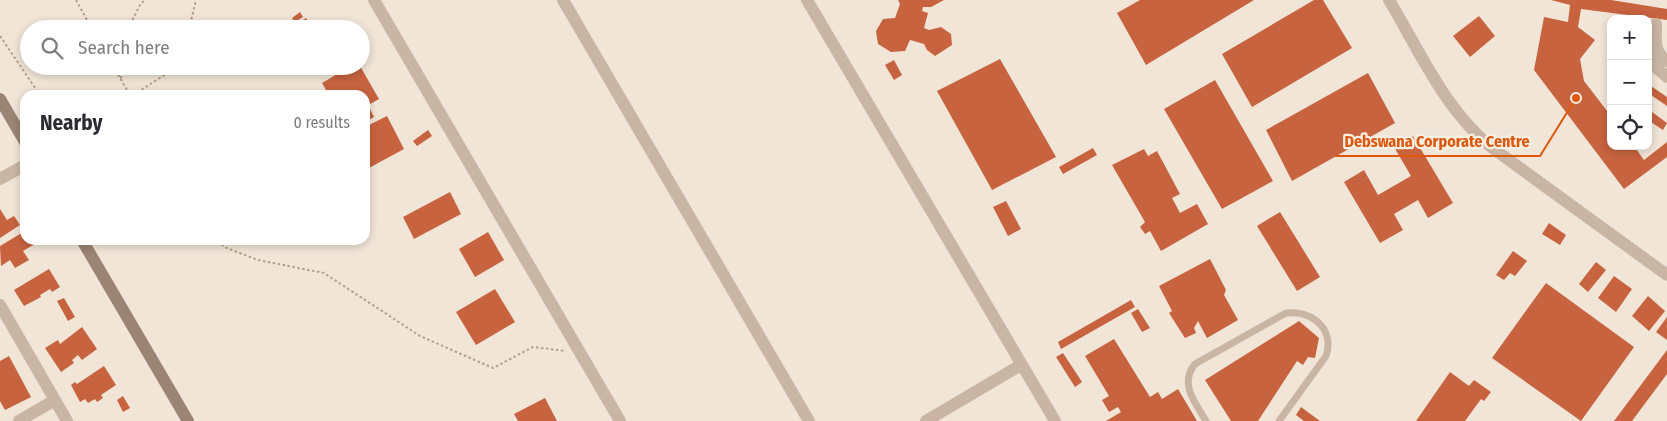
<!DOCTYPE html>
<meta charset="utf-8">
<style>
:root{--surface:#fff;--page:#f7f7f7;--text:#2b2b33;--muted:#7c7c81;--line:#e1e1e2}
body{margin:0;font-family:"Fira Sans Condensed",sans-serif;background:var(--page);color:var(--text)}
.controls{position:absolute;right:15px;top:15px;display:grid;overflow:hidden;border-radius:10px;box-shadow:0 2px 8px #0003}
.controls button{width:45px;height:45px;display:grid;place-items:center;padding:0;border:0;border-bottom:1px solid var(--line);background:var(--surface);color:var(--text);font:25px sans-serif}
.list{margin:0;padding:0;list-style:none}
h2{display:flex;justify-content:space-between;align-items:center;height:65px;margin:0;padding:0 20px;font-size:21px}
h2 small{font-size:16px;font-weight:400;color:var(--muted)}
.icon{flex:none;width:28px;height:28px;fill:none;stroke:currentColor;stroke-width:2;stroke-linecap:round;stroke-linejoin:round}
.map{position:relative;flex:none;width:1667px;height:421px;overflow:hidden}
.search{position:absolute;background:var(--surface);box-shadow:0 2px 8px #0003;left:20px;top:20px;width:350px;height:55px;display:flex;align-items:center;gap:12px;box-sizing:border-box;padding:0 18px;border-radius:28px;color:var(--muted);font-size:19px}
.panel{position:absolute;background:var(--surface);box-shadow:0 2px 8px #0003;left:20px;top:90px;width:350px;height:155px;border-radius:15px}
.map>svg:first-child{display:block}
</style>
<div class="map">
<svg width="1667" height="421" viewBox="0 0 1667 421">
<rect width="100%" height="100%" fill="#f1e5d7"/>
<!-- building -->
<path fill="#c7633f" d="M898,0H944L931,7H923L922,11L928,13L924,28L929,30L941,27L951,34L952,45L935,56L927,50L924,44L910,40L905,51L891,52L878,44L876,31L883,19L895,18L900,4Z
M1140,0H1254L1146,65L1117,13Z
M1314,0H1323L1352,48L1252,107L1222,54Z
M1551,0H1611L1667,9V20L1581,9L1578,27L1595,40L1580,59L1584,81L1611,116V146H1634L1644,160L1667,142V157L1624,189L1534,70L1544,17L1568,22L1570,5Z
M300,12L303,17L295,22L292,18Z
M1479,16L1495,36L1470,57L1453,36Z
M306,18L312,28L300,29L297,24Z
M1000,59L1056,157L992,190L937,91Z
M894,60L902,75L894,80L885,65Z
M351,66H360L379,99L365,107V95H329L322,83Z
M1368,73L1395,123L1292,181L1266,130Z
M1215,80L1273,181L1222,209L1164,109Z
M1648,84L1667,97V106L1648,93Z
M370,109L374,117L365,122V112Z
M1648,109L1667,123L1663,130L1648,120Z
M387,116L404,149L367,169L365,165V127Z
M428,130L432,136L417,146L413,141Z
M1413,136L1453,203L1428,218L1418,200L1394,214L1403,230L1380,243L1344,182L1364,170L1378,195L1411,176L1394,147Z
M1093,148L1097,155L1063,174L1059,167Z
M1144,149L1148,156L1157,151L1180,194L1172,198L1180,213L1197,204L1208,224L1161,251L1150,231L1145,234L1140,227L1145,222L1112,165Z
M450,192L461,214L414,239L403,217Z
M1006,201L1021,229L1008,236L993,207Z
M0,209L7,220L14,216L20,225L0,238Z
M1280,212L1320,277L1297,291L1257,226Z
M1549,223L1566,235L1560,245L1542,234Z
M25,231V240H33L35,244L23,251L29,260L15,268L10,260L1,266L0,246Z
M488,232L504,260L475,277L459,249Z
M1513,251L1527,261L1515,276L1510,273L1504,280L1496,275Z
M1210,259L1226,290L1224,295L1238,320L1207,338L1198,321L1194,328L1196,333L1185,338L1169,313L1172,311L1159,286Z
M1596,262L1606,270L1588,292L1579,284Z
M49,269L60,287L52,292L50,289L40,295L41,297L24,306L14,290Z
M1614,276L1632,289L1616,312L1598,298Z
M1546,283L1634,347L1581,421L1492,358Z
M495,289L515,322L476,345L456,312Z
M1648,296L1665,311L1649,331L1632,316Z
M64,298L75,317L68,321L57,301Z
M1131,300L1135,307L1061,349L1058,342Z
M1138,309L1150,328L1142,332L1131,313Z
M1667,317V340L1656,332Z
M1299,321L1319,338L1315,358L1308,357L1303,365L1297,361L1258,421H1231L1205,380Z
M82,327L97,349L82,360L78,355L72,360L74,363L61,372L45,348L58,340L60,344Z
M1114,339L1150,397L1158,392L1162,399L1178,389L1197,421H1106L1121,412L1118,407L1109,412L1102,400L1109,396L1085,356Z
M1667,350V374L1632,421H1614Z
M1063,353L1082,382L1075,387L1056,357Z
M9,356L31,397L5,410L0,401V361Z
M104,366L116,385L101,395L103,398L97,402L95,399L88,403L85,399L80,402L71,385L75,382L77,384Z
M1450,372L1469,386L1474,380L1491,392L1484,401L1481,399L1465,421H1416Z
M123,396L130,408L123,412L117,400Z
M545,398L557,421H518L514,414Z
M1301,407L1320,421H1304L1296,415Z"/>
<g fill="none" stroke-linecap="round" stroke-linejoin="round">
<!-- path -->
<path stroke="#b59f8e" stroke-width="2" stroke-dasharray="2.5 2.5" stroke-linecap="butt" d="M76,0L92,29
M128,29L141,3L146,0
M189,29L196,0
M0,36L40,95
M113,66L130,95
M121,66V79
M133,95L179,66
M219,240L224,247L258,260L324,273L420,336L493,368L533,347L566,351"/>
<!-- service -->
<path stroke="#c9b5a4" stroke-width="7" d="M1206,421C1195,402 1179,384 1195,364L1286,313C1312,310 1335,329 1326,356L1279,421"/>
<!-- minor -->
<path stroke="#c9b5a4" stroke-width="12" d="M374,0L620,421
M563,0L809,421
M807,0L1055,421
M1389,0C1419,50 1445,110 1491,147L1667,275
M1656,24C1656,40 1653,51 1667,61
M1648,55L1652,64L1667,77
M0,179L25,165
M0,305L67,421
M19,421L55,400
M926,421L1021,365"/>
<!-- secondary -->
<path stroke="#9c8475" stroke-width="12" d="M0,99L25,142
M82,240L188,421"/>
</g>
<!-- callouts -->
<path fill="none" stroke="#df570d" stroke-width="2" d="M1576 98L1540 156H1335"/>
<circle fill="#df570d" stroke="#f9f0e4" stroke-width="2" cx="1576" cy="98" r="5"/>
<g font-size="16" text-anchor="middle" font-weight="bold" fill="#df570d" stroke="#f9f0e4" stroke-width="4.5" stroke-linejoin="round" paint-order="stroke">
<text x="1437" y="147">Debswana Corporate Centre</text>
</g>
</svg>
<div class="controls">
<button>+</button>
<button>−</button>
<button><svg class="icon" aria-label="locate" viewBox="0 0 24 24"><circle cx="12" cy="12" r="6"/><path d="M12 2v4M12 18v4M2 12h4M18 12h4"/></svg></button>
</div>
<div class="search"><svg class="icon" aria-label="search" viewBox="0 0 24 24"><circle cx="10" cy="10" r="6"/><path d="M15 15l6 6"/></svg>Search here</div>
<section class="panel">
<h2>Nearby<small>0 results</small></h2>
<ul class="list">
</ul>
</section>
</div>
